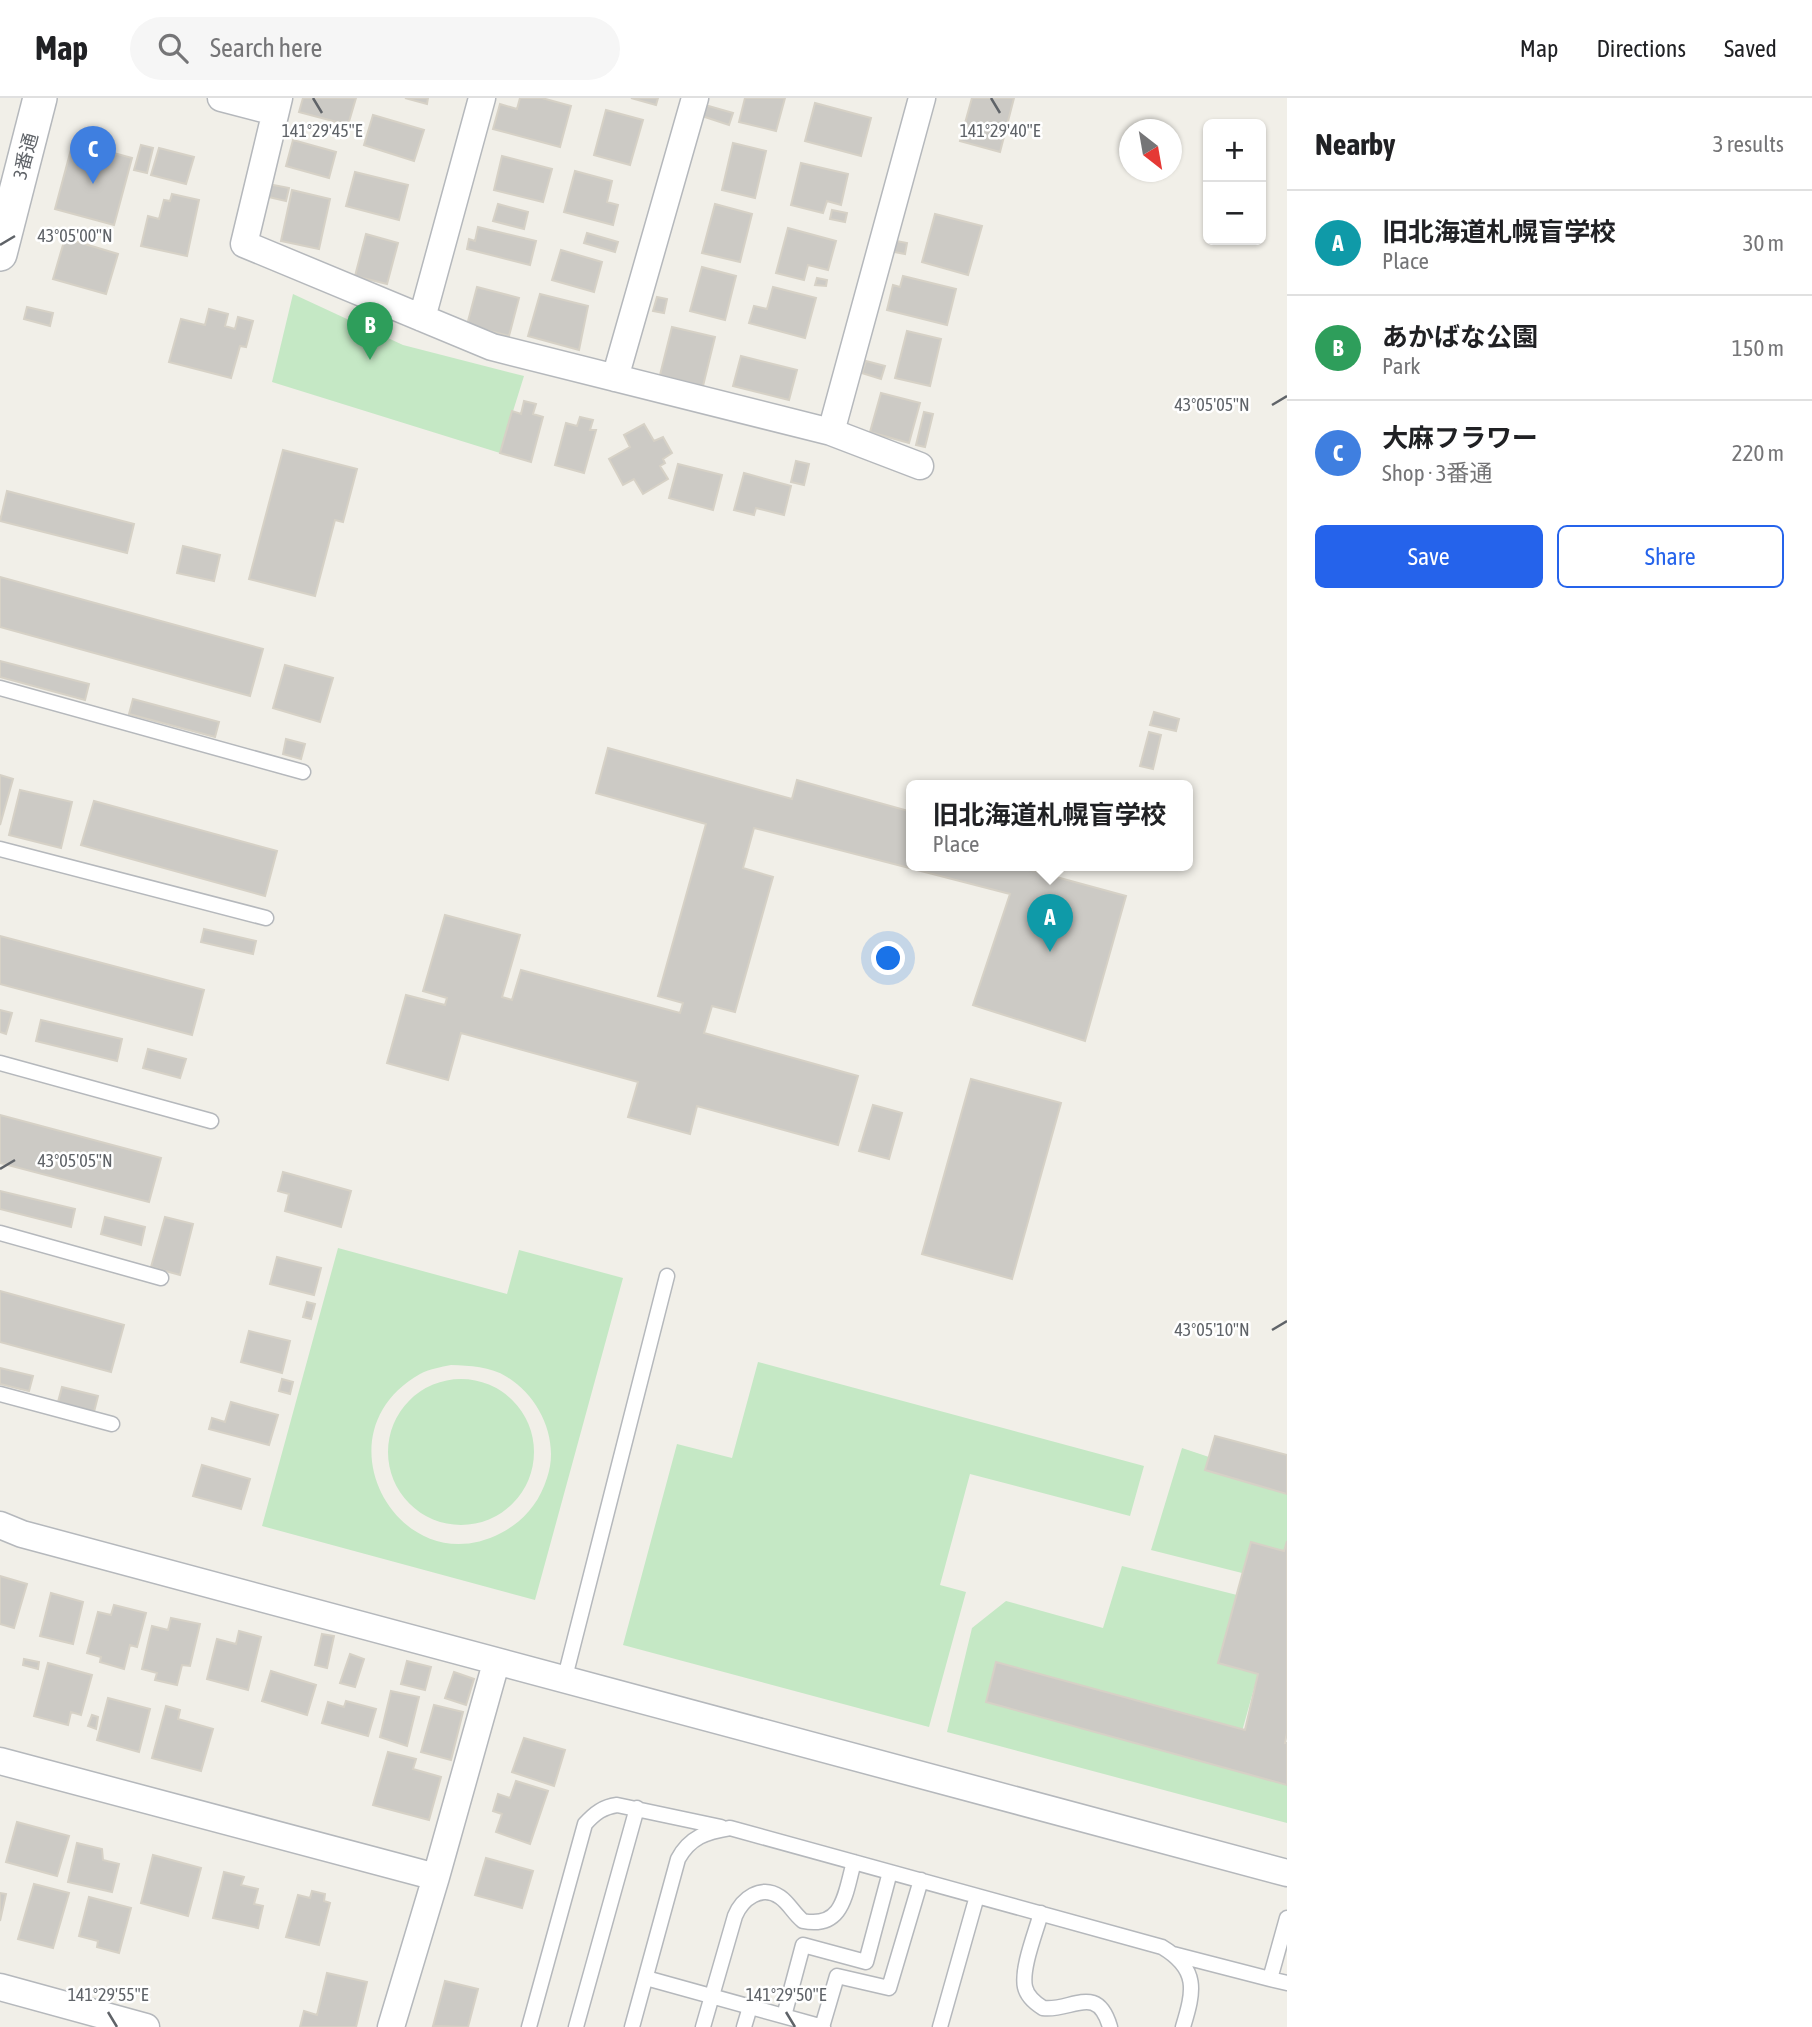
<!DOCTYPE html>
<meta charset="utf-8">
<style>
:root{--surface:#fff;--page:#f6f6f6;--text:#202124;--muted:#757577;--line:#e0e0e0;--accent:#2563eb}
body{margin:0;font-family:"Asap Condensed","Noto Sans JP",sans-serif;background:var(--page);color:var(--text)}
.controls{position:absolute;right:21px;top:21px;display:grid;overflow:hidden;border-radius:10px;box-shadow:0 2px 5px #0004}
.controls button{width:63px;height:63px;display:grid;place-items:center;padding:0;border:0;border-bottom:2px solid var(--line);background:var(--surface);color:var(--text);font:35px sans-serif}
.compass{position:absolute;left:1119px;top:21px;width:63px;height:63px;border-radius:50%;background:var(--surface);box-shadow:0 2px 5px #0004;rotate:149deg}
.you{position:absolute;left:889px;top:861px;width:24px;height:24px;margin:-18px;border:5px solid #fff;border-radius:50%;background:#1a73e8;box-shadow:0 0 0 10px #1a73e833}
.badge{display:grid;place-items:center;width:46px;height:46px;border-radius:50%;background:var(--accent);color:#fff;font-size:23px;font-weight:700}
.pin{position:absolute;translate:-50% -58px;filter:drop-shadow(0 2px 4px #0008)}
.pin::after{content:'';position:absolute;top:37px;width:24px;height:21px;background:inherit;clip-path:polygon(0 0,100% 0,50% 100%)}
.popup{position:absolute;left:906px;top:682px;width:287px;height:91px;box-sizing:border-box;display:grid;place-content:center;border-radius:10px;background:var(--surface);filter:drop-shadow(0 2px 5px #0005);font-size:23px;white-space:nowrap;color:var(--muted)}
.popup b{font-size:26px;color:var(--text)}
.popup::after{content:'';position:absolute;left:50%;top:100%;margin-left:-14px;border:14px solid transparent;border-top-color:var(--surface)}
.list{margin:0;padding:0;list-style:none}
h2{display:flex;justify-content:space-between;align-items:center;height:91px;margin:0;padding:0 28px;font-size:30px}
h2 small{font-size:23px;font-weight:400;color:var(--muted)}
.list li{display:grid;grid-template-columns:46px 1fr auto;gap:21px;align-items:center;box-sizing:border-box;height:105px;padding:0 28px;border-top:2px solid var(--line)}
.list b{display:block;font-size:26px;white-space:nowrap}
.list p{margin:0;font-size:23px;white-space:nowrap;color:var(--muted)}
.list em{font-size:23px;font-style:normal;color:var(--muted)}
.actions{display:flex;gap:14px;padding:21px 28px}
.actions a{flex:1;padding:16px 0;border:2px solid var(--accent);border-radius:10px;text-align:center;font-size:24px;color:var(--accent)}
.actions .main{background:var(--accent);color:#fff}
.icon{flex:none;width:38px;height:38px;fill:none;stroke:currentColor;stroke-width:2;stroke-linecap:round;stroke-linejoin:round}
.map{position:relative;flex:none;width:1287px;height:1929px;overflow:hidden}
header{display:flex;align-items:center;gap:42px;box-sizing:border-box;height:98px;padding:0 35px;background:var(--surface);border-bottom:2px solid var(--line)}
header strong{font-size:33px}
nav{display:flex;gap:38px;margin-inline-start:auto;font-size:24px}
.search{width:490px;height:63px;background:var(--page);display:flex;align-items:center;gap:18px;box-sizing:border-box;padding:0 24px;border-radius:38px;color:var(--muted);font-size:26px}
main{display:flex}
aside{flex:1;background:var(--surface)}
.map>svg:first-child{display:block}
</style>
<header>
<strong>Map</strong>
<div class="search"><svg class="icon" aria-label="search" viewBox="0 0 24 24"><circle cx="10" cy="10" r="6"/><path d="M15 15l6 6"/></svg>Search here</div>
<nav><a>Map</a><a>Directions</a><a>Saved</a></nav>
</header>
<main>
<div class="map">
<svg width="1287" height="1929" viewBox="0 0 1287 1929">
<rect width="100%" height="100%" fill="#f1efe8"/>
<!-- green -->
<path fill="#c5e8c5" fill-rule="evenodd" d="M293,196L403,247L524,278L500,355L272,284Z
M338,1150L507,1196L519,1152L623,1180L535,1502L262,1428ZM451,1267C470,1268 490,1268 507,1279C540,1299 560,1343 547,1380C539,1405 524,1423 501,1435C400,1488 314,1336 420,1276C429,1271 441,1269 451,1267Z
M758,1264L1144,1368L1130,1418L970,1376L940,1487L966,1494L929,1629L623,1547L677,1346L732,1360Z
M388 1354a73 73 0 1 1 146 0a73 73 0 1 1-146 0Z
M1182,1350L1209,1359L1205,1372L1287,1396V1443L1284,1453L1251,1444L1242,1475L1151,1452Z
M1122,1468L1237,1497L1219,1565L1258,1576L1241,1637L996,1564L986,1604L1287,1687V1725L947,1634L972,1530L1006,1503L1103,1530Z"/>
<!-- building -->
<path fill="#cccac5" stroke="#d6d1c6" stroke-width="2" d="M303,0H356L348,27L299,14Z
M405,0H428L427,6Z
M520,0H542L571,8L560,49L493,31L500,6L517,11Z
M631,0H658L656,7Z
M745,0H785L776,33L739,24Z
M972,0H1014L1000,54L960,43Z
M815,5L871,20L861,58L805,43Z
M705,7L733,15L729,27L702,18Z
M606,12L643,22L630,67L594,57Z
M373,17L424,32L414,63L364,47Z
M293,42L336,54L329,80L286,68Z
M73,44L132,60L114,127L55,111Z
M733,45L766,53L755,100L722,92Z
M141,47L153,50L147,75L134,72Z
M159,50L194,59L186,86L151,77Z
M502,58L552,71L543,104L494,92Z
M801,65L848,76L841,107L827,103L823,115L791,107Z
M575,73L612,83L607,104L618,107L613,127L564,114Z
M355,74L408,87L399,122L346,108Z
M263,85L289,90L286,103L260,97Z
M292,92L330,101L319,151L281,143Z
M172,96L199,102L187,158L141,148L148,118L159,121L164,102L170,103Z
M498,106L528,114L524,131L493,123Z
M715,106L752,116L740,164L702,155Z
M832,112L847,115L845,124L830,121Z
M935,116L982,128L968,177L922,164Z
M478,129L536,143L530,167L467,151L469,141L475,143Z
M788,130L836,143L828,172L808,167L804,182L776,175Z
M587,135L618,144L615,154L584,145Z
M366,136L398,145L387,186L355,178Z
M65,140L118,156L106,196L53,181Z
M891,142L907,145L905,156L889,153Z
M561,152L602,164L594,194L552,182Z
M702,169L736,178L725,222L690,213Z
M903,178L956,191L947,227L887,212L893,187L900,189Z
M817,180L827,182L826,188L815,187Z
M477,189L519,200L509,238L467,227Z
M773,189L816,200L805,240L749,225L754,208L767,211Z
M540,196L588,208L579,252L528,238Z
M657,199L667,201L664,215L653,213Z
M27,209L53,215L50,228L24,221Z
M209,211L228,216L225,228L235,231L238,219L253,223L246,249L240,248L231,280L169,264L181,221L205,227Z
M672,229L715,239L703,288L660,277Z
M907,233L941,241L930,288L895,280Z
M741,258L797,272L789,302L733,288Z
M866,263L885,268L881,281L862,275Z
M881,295L920,305L909,345L870,334Z
M524,303L536,306L533,316L543,319L531,364L500,355L512,313L521,316Z
M924,314L933,316L925,349L916,347Z
M580,319L593,322L590,332H596L584,375L555,367L566,325L577,328Z
M644,326L654,343L663,339L672,355L663,361L665,365L660,368L668,381L643,396L634,381L623,387L609,361L630,349L624,337Z
M283,352L357,371L343,424L335,422L315,498L249,481Z
M796,363L809,366L804,387L791,384Z
M678,366L722,377L713,412L669,400Z
M744,375L791,388L784,417L756,410L754,417L734,412Z
M7,393L134,426L127,455L0,423Z
M183,448L220,457L214,483L177,475Z
M0,479L263,551L250,598L0,529Z
M0,563L89,586L85,602L0,579Z
M285,567L333,580L320,624L273,610Z
M133,601L219,624L215,639L129,616Z
M1154,614L1179,621L1176,633L1150,627Z
M1149,634L1161,637L1153,671L1140,668Z
M286,641L305,646L301,661L283,656Z
M608,650L792,701L797,682L912,714V768H1016L1126,798L1085,943L973,907L1010,796L754,730L743,770L773,779L735,914L712,908L704,935L858,978L838,1047L697,1008L690,1036L628,1019L638,984L461,935L448,982L387,965L406,897L445,907L447,900L423,893L445,817L520,837L502,899L512,902L521,872L680,915L683,905L658,898L706,726L596,695Z
M0,677L13,681L0,727Z
M20,692L72,704L61,750L9,737Z
M94,703L277,753L265,798L81,747Z
M204,831L256,843L253,856L201,844Z
M0,838L204,892L192,937L0,886Z
M0,912L12,915L6,936L0,934Z
M41,922L122,941L117,963L36,943Z
M148,951L186,961L180,980L143,970Z
M971,981L1061,1005L1012,1181L922,1156Z
M873,1007L902,1015L889,1061L859,1053Z
M0,1017L161,1060L149,1104L0,1065Z
M283,1074L351,1093L341,1129L285,1113L289,1096L278,1093Z
M0,1093L75,1111L71,1129L0,1111Z
M105,1119L145,1129L141,1147L101,1136Z
M165,1119L193,1126L180,1177L151,1169Z
M277,1159L321,1170L314,1197L270,1186Z
M0,1193L124,1227L111,1274L0,1244Z
M307,1204L315,1206L311,1221L303,1219Z
M249,1233L290,1243L282,1275L241,1264Z
M0,1270L33,1278L29,1293L0,1286Z
M282,1281L293,1284L290,1296L279,1293Z
M62,1289L98,1298L94,1314L58,1304Z
M231,1304L278,1317L269,1347L209,1331L212,1320L225,1324Z
M1215,1338L1287,1357V1396L1205,1372Z
M202,1367L250,1381L241,1411L193,1398Z
M1287,1443V1635L1285,1645H1287V1687L986,1604L996,1564L1245,1632L1258,1576L1218,1565L1251,1444L1284,1453Z
M0,1478L27,1486L14,1530L0,1526Z
M51,1495L83,1504L73,1546L40,1538Z
M114,1507L146,1515L137,1549L130,1547L124,1571L100,1564L101,1559L87,1555L98,1514L111,1517Z
M171,1520L200,1526L190,1568L182,1567L177,1587L155,1582L157,1575L142,1571L152,1528L168,1532Z
M239,1533L261,1539L248,1592L207,1581L217,1541L236,1546Z
M322,1536L334,1538L327,1570L315,1567Z
M350,1556L364,1561L355,1589L340,1585Z
M24,1561L39,1564L38,1571L23,1567Z
M407,1563L431,1569L425,1592L401,1586Z
M48,1565L92,1577L81,1617L71,1614L68,1627L34,1618Z
M271,1573L316,1587L307,1617L262,1603Z
M454,1574L474,1581L466,1607L445,1600Z
M391,1593L419,1599L407,1648L380,1639Z
M108,1600L150,1611L139,1654L97,1642Z
M346,1603L376,1611L368,1638L322,1625L328,1604L344,1609Z
M434,1607L463,1614L451,1662L421,1654Z
M166,1608L180,1612L178,1621L213,1631L201,1673L152,1660Z
M92,1617L98,1619L96,1631L88,1628Z
M524,1640L565,1652L554,1688L512,1674Z
M388,1654L416,1661L413,1671L441,1679L429,1722L373,1707Z
M516,1683L548,1693L530,1746L496,1734L502,1716L493,1713L498,1696L510,1700Z
M17,1724L69,1738L57,1778L6,1764Z
M77,1745L102,1751L103,1762L119,1766L112,1794L68,1784Z
M153,1757L201,1770L188,1818L141,1805Z
M486,1760L533,1773L522,1810L475,1797Z
M224,1774L244,1779L241,1787L258,1791L254,1806L263,1808L258,1830L213,1820Z
M34,1786L69,1795L53,1850L18,1841Z
M312,1793L325,1796L324,1803L330,1805L319,1847L286,1839L298,1797L310,1800Z
M0,1795L6,1796L0,1823Z
M89,1799L131,1810L119,1855L97,1849L98,1843L79,1838Z
M327,1875L367,1884L356,1929H300L304,1913L317,1917Z
M445,1883L478,1891L468,1929L433,1928Z"/>
<g fill="none" stroke-linecap="round" stroke-linejoin="round">
<!-- service casing -->
<g stroke="#b5b8bc" stroke-width="17">
<path id="service" d="M0,590L303,674
M0,751L266,820
M0,965L211,1023
M0,1135L161,1180
M0,1296L112,1326
M564,1583L667,1178
M1041,1815C1036,1834 1021,1870 1025,1889C1027,1898 1035,1905 1043,1910C1071,1914 1097,1884 1110,1929
M1287,1820L1270,1881L1287,1885
M1173,1856L1270,1881
M646,1880L823,1929
M784,1918L803,1847L866,1864L890,1774
M529,1929L585,1726C595,1715 603,1709 617,1707L721,1729
M576,1929L637,1710
M632,1929L678,1761C690,1739 706,1734 730,1730L1162,1849C1199,1871 1194,1893 1183,1929
M703,1929L735,1818C742,1801 761,1786 780,1799C789,1805 794,1816 803,1823C844,1831 845,1795 854,1764
M744,1929L750,1909
M822,1929L837,1878L889,1890L921,1782
M940,1929L977,1798"/>
</g>
<!-- minor casing -->
<g stroke="#b5b8bc" stroke-width="29">
<path id="minor" d="M221,0L275,14
M279,0L244,146L492,249L831,334L920,368
M422,220L482,0
M615,280L695,0
M831,334L922,0
M0,1427L22,1436L1287,1775
M0,1663L436,1779L496,1565
M0,1889L146,1929
M391,1929L436,1779"/>
</g>
<!-- tertiary casing -->
<g stroke="#b5b8bc" stroke-width="36">
<path id="tertiary" d="M0,156L40,0"/>
</g>
<!-- service -->
<use href="#service" stroke="#fff" stroke-width="14"/>
<!-- minor -->
<use href="#minor" stroke="#fff" stroke-width="26"/>
<!-- tertiary -->
<use href="#tertiary" stroke="#fff" stroke-width="33"/>
</g>
<!-- ticks -->
<path fill="none" stroke="#5f6368" stroke-width="2.5" d="M313,0L322,15M991,0L1000,15M0,147L15,138M1272,307L1287,298M0,1071L15,1062M1272,1232L1287,1223M108,1914L117,1929M786,1914L795,1929"/>
<g text-anchor="middle" stroke-width="5" stroke-linejoin="round" paint-order="stroke">
<!-- street labels -->
<g font-size="19" fill="#5f6368" stroke="#fff">
<text transform="translate(25 58) rotate(-75)" y="7">3番通</text>
</g>
</g>
<g font-size="18" text-anchor="middle" fill="#5f6368" stroke="#fff" stroke-width="5" stroke-linejoin="round" paint-order="stroke">
<text x="322" y="39">141°29'45"E</text>
<text x="1000" y="39">141°29'40"E</text>
<text x="75" y="144">43°05'00"N</text>
<text x="1212" y="313">43°05'05"N</text>
<text x="75" y="1069">43°05'05"N</text>
<text x="1212" y="1238">43°05'10"N</text>
<text x="108" y="1903">141°29'55"E</text>
<text x="786" y="1903">141°29'50"E</text>
</g>
</svg>
<div class="controls">
<button>+</button>
<button>−</button>
</div>
<svg class="compass" viewBox="-18 -18 36 36"><path d="M0-13l5 13h-10z" fill="#e53935"/><path d="M0 13l5-13h-10z" fill="#757577"/></svg>
<div class="you"></div>
<div class="pin badge" style="left:1050px;top:854px;background:#0f9aa8">A</div>
<div class="popup"><b>旧北海道札幌盲学校</b>Place</div>
<div class="pin badge" style="left:370px;top:262px;background:#2e9e5b">B</div>
<div class="pin badge" style="left:93px;top:86px;background:#3f7fe0">C</div>
</div>
<aside>
<h2>Nearby<small>3 results</small></h2>
<ul class="list">
<li><span class="badge" style="background:#0f9aa8">A</span><div><b>旧北海道札幌盲学校</b><p>Place</p></div><em>30 m</em></li>
<li><span class="badge" style="background:#2e9e5b">B</span><div><b>あかばな公園</b><p>Park</p></div><em>150 m</em></li>
<li><span class="badge" style="background:#3f7fe0">C</span><div><b>大麻フラワー</b><p>Shop · 3番通</p></div><em>220 m</em></li>
</ul>
<div class="actions"><a class="main">Save</a><a>Share</a></div>
</aside>
</main>
